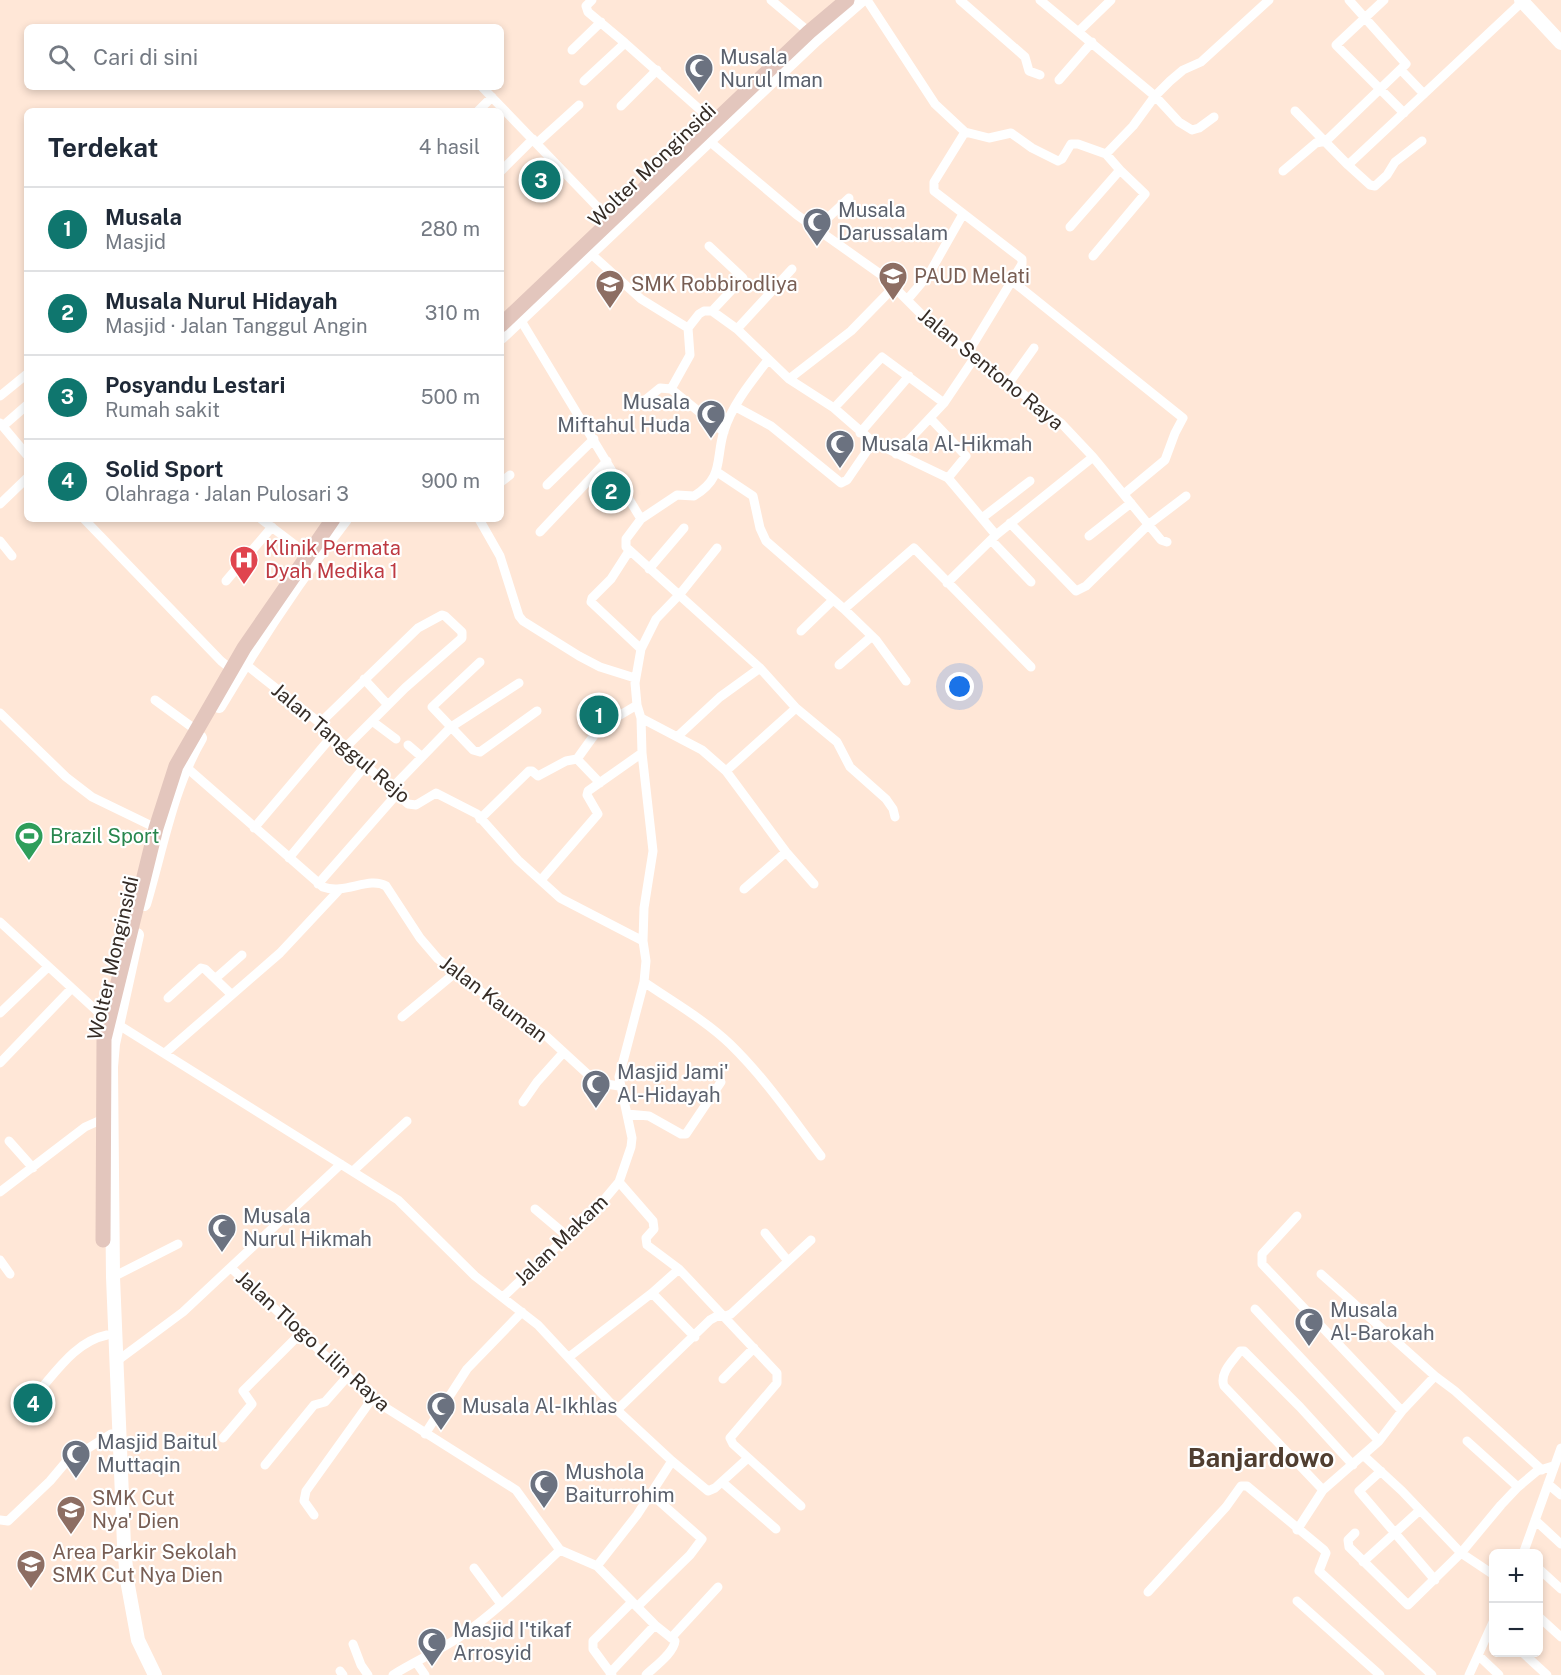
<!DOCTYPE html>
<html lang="id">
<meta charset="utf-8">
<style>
:root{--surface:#fff;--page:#f6f6f7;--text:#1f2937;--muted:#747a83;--line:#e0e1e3;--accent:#0f766e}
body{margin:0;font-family:"Public Sans",sans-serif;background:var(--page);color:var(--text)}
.controls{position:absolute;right:18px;bottom:18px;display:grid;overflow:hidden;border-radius:9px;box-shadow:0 3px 9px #0003}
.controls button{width:54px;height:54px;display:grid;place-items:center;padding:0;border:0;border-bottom:2px solid var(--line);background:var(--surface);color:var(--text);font:30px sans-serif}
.you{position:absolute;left:960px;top:687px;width:21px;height:21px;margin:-15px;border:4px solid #fff;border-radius:50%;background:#1a73e8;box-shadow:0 0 0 9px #1a73e833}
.badge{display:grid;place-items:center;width:39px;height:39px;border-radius:50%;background:var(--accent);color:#fff;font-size:20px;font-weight:700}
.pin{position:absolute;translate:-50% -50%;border:3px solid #fff;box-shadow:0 2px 6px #0006}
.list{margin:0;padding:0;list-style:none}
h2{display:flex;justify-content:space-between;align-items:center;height:78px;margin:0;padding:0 24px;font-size:26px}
h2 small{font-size:20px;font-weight:400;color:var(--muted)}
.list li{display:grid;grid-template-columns:39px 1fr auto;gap:18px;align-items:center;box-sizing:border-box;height:84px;padding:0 24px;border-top:2px solid var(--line)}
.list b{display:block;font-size:22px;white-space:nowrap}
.list p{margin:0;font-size:20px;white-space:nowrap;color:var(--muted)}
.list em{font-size:20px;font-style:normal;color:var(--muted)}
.icon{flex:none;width:33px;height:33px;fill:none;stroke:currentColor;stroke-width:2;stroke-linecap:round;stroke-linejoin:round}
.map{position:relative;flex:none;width:1561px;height:1675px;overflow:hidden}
.search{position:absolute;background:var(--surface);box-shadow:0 3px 9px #0003;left:24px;top:24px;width:480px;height:66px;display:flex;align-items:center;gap:15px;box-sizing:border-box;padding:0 21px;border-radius:9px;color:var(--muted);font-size:22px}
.panel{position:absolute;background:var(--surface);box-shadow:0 3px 9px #0003;left:24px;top:108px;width:480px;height:414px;border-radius:9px}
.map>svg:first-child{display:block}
</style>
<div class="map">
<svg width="1561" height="1675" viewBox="0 0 1561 1675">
<rect width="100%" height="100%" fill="#ffe7d7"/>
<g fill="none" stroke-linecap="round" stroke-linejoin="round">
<!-- street -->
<path stroke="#fff" stroke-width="9" d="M592,0L586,6L588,12L625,43L715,123
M771,0L809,32
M867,0L935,104L965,132L989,138L1011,133L1032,148L1058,161L1062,159L1071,144H1078L1106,154L1120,170L1070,227
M960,0L1025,57L1029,71L1040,75
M1040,0L1155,96L1179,122L1192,130L1199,128L1214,117
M1384,0L1336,45L1404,113
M1079,31L1111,0
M572,50L601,22
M1401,70L1424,94
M1059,80L1092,42
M584,81L625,43
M482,87L611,221
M621,106L657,70
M478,111L492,97
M1295,111L1348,165L1522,2
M965,132L934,182V191L1022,259V264L969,351
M708,140L797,215L883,276L930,323L1061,423L1093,457L1161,540L1167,542
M537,143L579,105
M1106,154L1133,126L1155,96L1170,81L1183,70L1201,62L1269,0
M1348,165L1370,185L1375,186L1387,175L1395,162L1422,141
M501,171L533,139
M1283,171L1316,143L1326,141L1406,64L1349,0
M816,229L849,198
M709,246L743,278L712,311
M590,253L641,299L688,328L699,314L704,311H712L737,329L789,379L834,408L873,442L948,478L966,456L930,418
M1093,256L1145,194L1120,170
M1011,280L1183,418L1175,433L1165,460L1124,494
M907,300L929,274L963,214
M520,319L641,519L626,539V547L760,668L796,708L837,742L850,767L886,799L893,809L895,817
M688,328L690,355L671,389L724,432
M737,329L792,269
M789,379L851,331L894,287
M1009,383L1034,348
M0,396L27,374
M644,401L660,388L671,389
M736,407L771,426L841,483L847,480L873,442
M834,408L882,357L944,403
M0,423L27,455
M3,426L27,405
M860,433L909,376
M896,454L944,403L975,357
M717,472L753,496L760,528L766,541L844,609L876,640L906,681
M948,478L996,535
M501,482L510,475
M547,485L594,439
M0,504L27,478
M982,518L1030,481
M84,519L221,661L231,669
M261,519L307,554
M479,519L500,556L519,616L523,621L579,656L600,667L635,678
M641,519L677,495L694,496C725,477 715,459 724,431C732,405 751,382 768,360
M1010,523L1076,591L1086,586L1148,525L1186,496
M540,532L607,461
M1089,536L1131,503
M991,540L1031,582
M0,541L12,556
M629,551L611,579L592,598L591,602L641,649
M649,569L684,528
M226,581L272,527
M947,583L996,535L1093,457
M844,609L914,548L1031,667
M801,631L833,600
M480,662L432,707L473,750L480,752L537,711
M244,663L320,723L408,804L416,805L436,793L477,814L518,860L560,898L643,941
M839,665L872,636
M364,679L388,705
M155,700L196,730
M0,713L66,777L92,797L156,828
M641,718L702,750L726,771L786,852L814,884
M372,721L396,739
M320,723L418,628L442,615L445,616L462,632V638L405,688L346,747
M678,736L720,697L760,668
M408,745L422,757
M577,759L600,783
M186,767L323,887C345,895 369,876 386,886L420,938L438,959L500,1006L545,1035L594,1080L600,1083L619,1086
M726,771L796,708
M391,789L451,727L519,683
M480,819L529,771H532L538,776L566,761L577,759L600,727L637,705
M254,828L333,735
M289,858L366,765
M541,880L598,814L587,795L588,791L642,753
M318,884L397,794
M744,889L786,852
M0,922L98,1012L398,1200L475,1276L538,1325L617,1410L672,1461L708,1491L715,1488L748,1458
M216,978L242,955
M644,982C673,1002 705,1020 730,1044C765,1078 792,1118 821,1156
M168,998L201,968L205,969L231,994
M0,1013L48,967
M402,1017L455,973
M165,1053L280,953L339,890
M0,1063L71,989
M523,1102L537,1082L563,1053
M627,1114L649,1116L681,1134H686L721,1082
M9,1141L33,1168
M353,1171L407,1121
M619,1182L653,1221L654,1229L646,1238L647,1245L679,1269L777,1373V1383L730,1438L733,1444L801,1506
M0,1192L85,1127L103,1119
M535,1209L567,1236
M1297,1216L1262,1254V1264L1402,1411
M765,1233L788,1261
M0,1260L10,1274
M231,1268L372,1399L516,1490L560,1550
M1321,1274L1435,1376L1455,1391L1542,1470
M113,1277L178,1244
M652,1293L695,1337
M503,1297L598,1207L619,1182L631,1147L632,1138L619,1077L644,982L646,961L643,941L644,908L653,851L642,753L641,718L637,705L635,683L641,649L656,619L680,594L717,548
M1255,1309L1379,1441
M569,1357L652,1293L679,1269
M117,1361L183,1312L341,1164
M723,1379L754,1348
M39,1391C58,1369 77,1341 107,1335
M617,1410L710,1320L719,1315L724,1317L731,1314L811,1240
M425,1434L467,1369L522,1312
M223,1438L252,1404L243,1391L301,1333
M1467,1441L1518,1487
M1363,1455L1402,1491L1461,1553L1494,1575
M265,1465L314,1405L325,1402L348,1376
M1381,1471L1359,1491L1435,1580
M722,1482L776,1529
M1548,1484L1561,1495
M1323,1490L1224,1386C1219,1373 1233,1361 1240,1351H1244L1300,1407L1353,1465
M314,1515L304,1501L306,1491L372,1399
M0,1520L8,1521L50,1481L66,1462L111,1434
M1535,1520L1561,1544
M1297,1530L1323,1490L1379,1441L1402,1411L1435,1376
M1355,1533L1348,1540L1349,1547L1408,1605L1461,1553L1501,1505L1518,1487L1537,1471L1553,1466
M560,1550L597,1566L655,1625L675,1641C674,1653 654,1667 646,1675
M1523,1554L1561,1448
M1363,1562L1420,1510
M597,1566L637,1515L672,1461
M474,1568L501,1604
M1538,1568L1561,1589
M1148,1592L1226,1507L1241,1486H1247L1324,1550L1326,1553L1319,1571L1432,1675
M1297,1601L1380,1675
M637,1607L690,1555L702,1539L651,1494
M1538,1616L1561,1637
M671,1638L718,1587
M353,1644L361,1665L368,1675
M1522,1652L1547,1675
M1478,1655L1499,1675
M416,1662L425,1675
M340,1671L343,1675
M610,1673L655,1625
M393,1675C415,1661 439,1651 461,1636C497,1611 528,1580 560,1550
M612,1675L593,1649V1641L632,1602
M1469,1675L1494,1620"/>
<!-- secondary -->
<path stroke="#fff" stroke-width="14" d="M1521,0L1561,43
M501,337L815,40L861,0
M219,706C257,642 299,578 345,519
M144,904C160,851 171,787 200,738
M137,935L113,1044L111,1067L113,1277L124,1545L127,1580L138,1640L155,1675"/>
<!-- primary -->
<path stroke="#e3c6bd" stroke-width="15" d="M501,325L809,32L847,0
M103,1240L104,1039L156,828L176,766L244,648L333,519"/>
</g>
<!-- icons -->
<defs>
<g id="mosque-pin" transform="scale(1.5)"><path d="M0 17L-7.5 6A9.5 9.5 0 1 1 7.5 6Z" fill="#6b7280" stroke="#fff"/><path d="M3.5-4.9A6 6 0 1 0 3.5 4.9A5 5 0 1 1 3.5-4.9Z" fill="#fff"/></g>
<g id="school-pin" transform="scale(1.5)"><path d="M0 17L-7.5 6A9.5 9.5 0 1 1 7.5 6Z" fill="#8d6e63" stroke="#fff"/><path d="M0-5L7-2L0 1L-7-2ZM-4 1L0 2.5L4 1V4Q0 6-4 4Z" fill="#fff"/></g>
<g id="hospital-pin" transform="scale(1.5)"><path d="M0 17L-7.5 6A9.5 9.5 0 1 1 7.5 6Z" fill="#e0444e" stroke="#fff"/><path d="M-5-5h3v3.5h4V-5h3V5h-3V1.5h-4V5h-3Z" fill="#fff"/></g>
<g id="stadium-pin" transform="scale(1.5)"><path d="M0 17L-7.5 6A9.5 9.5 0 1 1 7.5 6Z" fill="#2e9e5b" stroke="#fff"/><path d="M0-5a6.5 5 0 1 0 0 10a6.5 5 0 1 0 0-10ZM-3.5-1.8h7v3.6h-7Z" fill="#fff"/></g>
</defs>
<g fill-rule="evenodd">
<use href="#mosque-pin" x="699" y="68"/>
<use href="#mosque-pin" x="817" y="222"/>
<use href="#school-pin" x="893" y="276"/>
<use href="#school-pin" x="610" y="284"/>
<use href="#mosque-pin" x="711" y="414"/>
<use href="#mosque-pin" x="840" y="444"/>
<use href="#hospital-pin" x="244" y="560"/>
<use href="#stadium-pin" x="29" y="836"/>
<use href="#mosque-pin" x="596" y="1084"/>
<use href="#mosque-pin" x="222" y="1228"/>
<use href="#mosque-pin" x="1309" y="1322"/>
<use href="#mosque-pin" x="441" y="1406"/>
<use href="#mosque-pin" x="76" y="1454"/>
<use href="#mosque-pin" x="544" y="1484"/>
<use href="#school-pin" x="71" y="1510"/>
<use href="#school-pin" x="31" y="1564"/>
<use href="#mosque-pin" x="432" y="1642"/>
</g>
<g text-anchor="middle" stroke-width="4.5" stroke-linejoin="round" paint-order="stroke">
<!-- worship labels -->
<g font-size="20" fill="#5b616d" stroke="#fff" text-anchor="start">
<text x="720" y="64">Musala<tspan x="720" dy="23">Nurul Iman</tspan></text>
<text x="838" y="217">Musala<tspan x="838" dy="23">Darussalam</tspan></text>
<text x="690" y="409" text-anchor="end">Musala<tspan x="690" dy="23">Miftahul Huda</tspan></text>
<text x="861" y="451">Musala Al-Hikmah</text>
<text x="617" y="1079">Masjid Jami'<tspan x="617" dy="23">Al-Hidayah</tspan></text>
<text x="243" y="1223">Musala<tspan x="243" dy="23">Nurul Hikmah</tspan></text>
<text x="1330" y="1317">Musala<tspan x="1330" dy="23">Al-Barokah</tspan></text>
<text x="462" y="1413">Musala Al-Ikhlas</text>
<text x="97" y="1449">Masjid Baitul<tspan x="97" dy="23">Muttaqin</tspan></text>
<text x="565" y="1479">Mushola<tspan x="565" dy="23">Baiturrohim</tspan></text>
<text x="453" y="1637">Masjid I'tikaf<tspan x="453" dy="23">Arrosyid</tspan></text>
</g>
<!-- street labels -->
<g font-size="20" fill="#352c26" stroke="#fff">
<text transform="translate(652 165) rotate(-44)" y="7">Wolter Monginsidi</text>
<text transform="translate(991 369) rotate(39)" y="7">Jalan Sentono Raya</text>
<text transform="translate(341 743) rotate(40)" y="7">Jalan Tanggul Rejo</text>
<text transform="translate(113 958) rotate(-77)" y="7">Wolter Monginsidi</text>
<text transform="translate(494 999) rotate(37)" y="7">Jalan Kauman</text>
<text transform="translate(561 1240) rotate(-44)" y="7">Jalan Makam</text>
<text transform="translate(313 1341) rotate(42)" y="7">Jalan Tlogo Lilin Raya</text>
</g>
<!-- education labels -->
<g font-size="20" fill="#785e54" stroke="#fff" text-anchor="start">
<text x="914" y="283">PAUD Melati</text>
<text x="631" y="291">SMK Robbirodliya</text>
<text x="92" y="1505">SMK Cut<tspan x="92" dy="23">Nya' Dien</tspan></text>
<text x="52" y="1559">Area Parkir Sekolah<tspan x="52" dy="23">SMK Cut Nya Dien</tspan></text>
</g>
<!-- health labels -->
<g font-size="20" fill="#be3a42" stroke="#fff" text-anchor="start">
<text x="265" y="555">Klinik Permata<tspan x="265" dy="23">Dyah Medika 1</tspan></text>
</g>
<!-- leisure labels -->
<g font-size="20" fill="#27864d" stroke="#fff" text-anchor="start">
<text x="50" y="843">Brazil Sport</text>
</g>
<!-- district labels -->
<g font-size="26" font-weight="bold" fill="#503e30" stroke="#fff">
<text x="1261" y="1467">Banjardowo</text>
</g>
</g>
</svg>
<div class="controls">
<button>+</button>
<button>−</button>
</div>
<div class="you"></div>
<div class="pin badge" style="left:599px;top:715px">1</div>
<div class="pin badge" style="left:611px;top:491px">2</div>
<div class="pin badge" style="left:541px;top:180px">3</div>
<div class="pin badge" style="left:33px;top:1403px">4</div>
<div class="search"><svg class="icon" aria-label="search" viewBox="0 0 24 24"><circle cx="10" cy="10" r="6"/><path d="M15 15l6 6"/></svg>Cari di sini</div>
<section class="panel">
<h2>Terdekat<small>4 hasil</small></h2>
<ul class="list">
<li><span class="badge">1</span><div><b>Musala</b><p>Masjid</p></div><em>280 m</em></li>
<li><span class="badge">2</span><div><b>Musala Nurul Hidayah</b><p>Masjid · Jalan Tanggul Angin</p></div><em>310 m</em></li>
<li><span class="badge">3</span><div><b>Posyandu Lestari</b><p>Rumah sakit</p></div><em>500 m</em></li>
<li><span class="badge">4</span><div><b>Solid Sport</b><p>Olahraga · Jalan Pulosari 3</p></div><em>900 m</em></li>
</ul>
</section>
</div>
